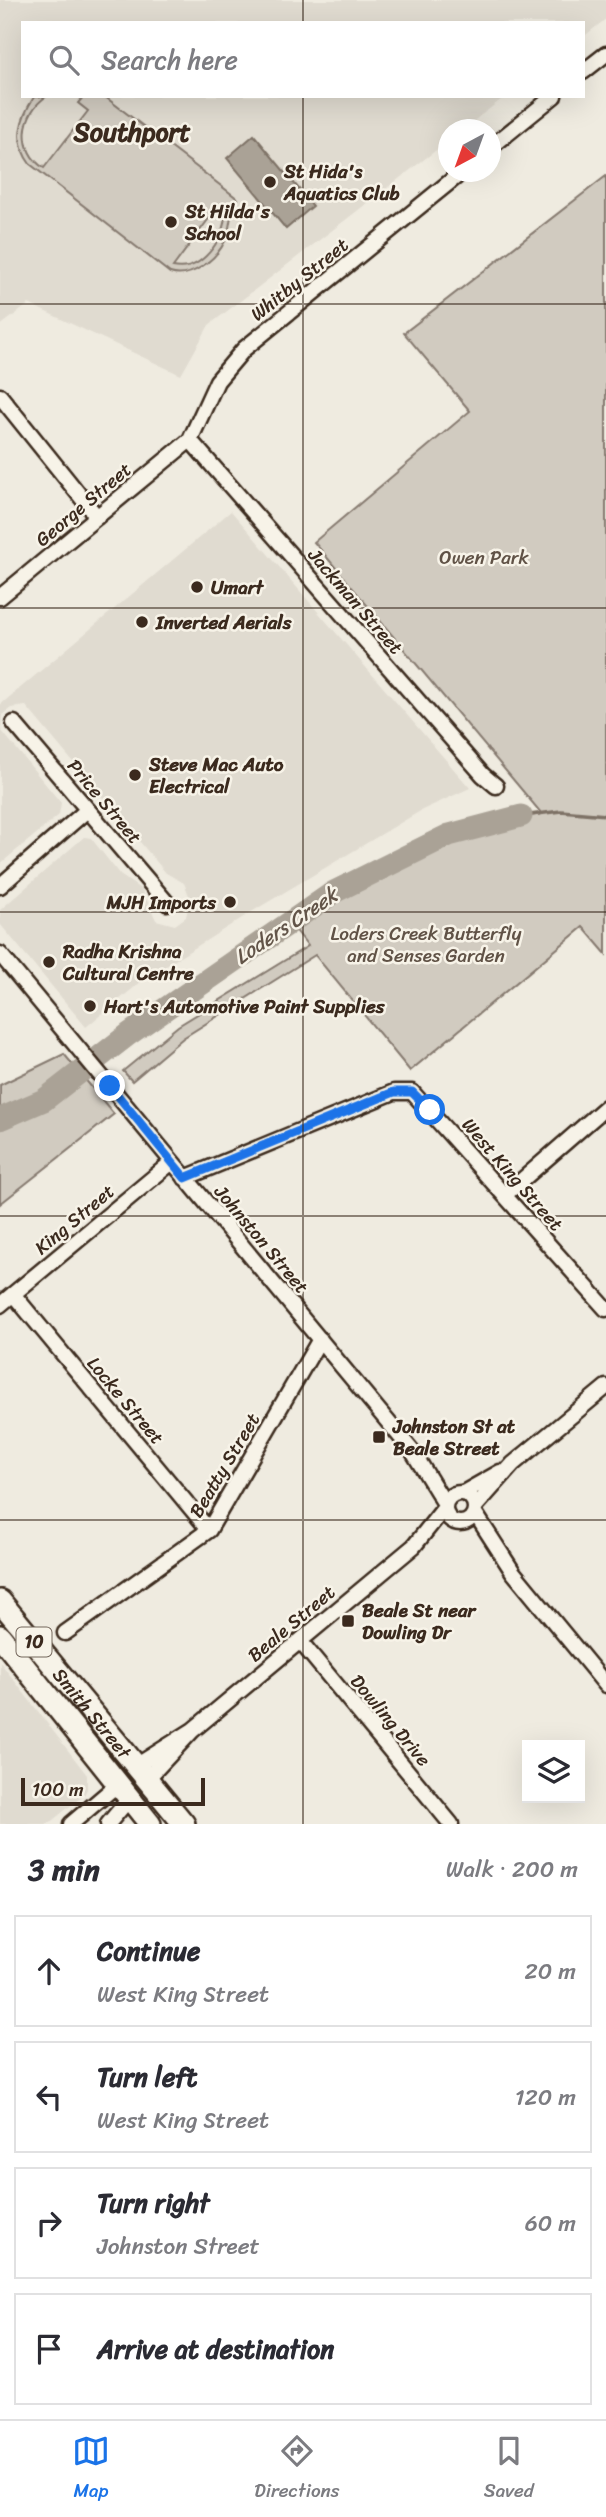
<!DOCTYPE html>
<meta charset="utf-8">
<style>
:root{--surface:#fff;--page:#f7f7f7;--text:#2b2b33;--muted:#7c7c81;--line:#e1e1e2;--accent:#1a73e8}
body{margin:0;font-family:Sriracha,sans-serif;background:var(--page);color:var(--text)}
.controls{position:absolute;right:21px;bottom:21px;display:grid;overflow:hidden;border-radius:0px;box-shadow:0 7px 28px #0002}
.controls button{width:63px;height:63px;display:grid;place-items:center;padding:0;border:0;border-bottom:2px solid var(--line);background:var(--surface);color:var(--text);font:35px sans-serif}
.compass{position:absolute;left:438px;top:119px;width:63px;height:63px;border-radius:50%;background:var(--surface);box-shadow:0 7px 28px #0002;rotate:221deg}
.scale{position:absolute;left:21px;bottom:18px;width:184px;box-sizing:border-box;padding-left:7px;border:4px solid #3b2a1e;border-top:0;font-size:19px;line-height:24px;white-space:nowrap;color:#3b2a1e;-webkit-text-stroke:5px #f7f3e8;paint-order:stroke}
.stop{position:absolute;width:21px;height:21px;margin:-16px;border:5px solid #1a73e8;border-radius:50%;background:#fff}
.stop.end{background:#1a73e8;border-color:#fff;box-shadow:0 2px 7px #0008}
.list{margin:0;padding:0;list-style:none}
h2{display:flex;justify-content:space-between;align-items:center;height:91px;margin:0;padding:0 28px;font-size:30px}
h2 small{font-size:23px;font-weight:400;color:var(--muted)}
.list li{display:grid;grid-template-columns:46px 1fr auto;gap:21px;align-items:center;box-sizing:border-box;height:112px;margin:0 14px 14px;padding:0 14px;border:2px solid var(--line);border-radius:0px}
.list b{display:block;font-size:26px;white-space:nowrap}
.list p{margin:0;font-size:23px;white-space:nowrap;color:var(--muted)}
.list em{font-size:23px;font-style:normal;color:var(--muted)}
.icon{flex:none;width:38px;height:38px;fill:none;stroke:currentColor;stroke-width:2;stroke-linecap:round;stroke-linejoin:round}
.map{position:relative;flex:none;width:606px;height:1824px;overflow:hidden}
.search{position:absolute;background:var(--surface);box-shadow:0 7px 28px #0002;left:21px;right:21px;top:21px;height:77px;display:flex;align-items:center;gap:18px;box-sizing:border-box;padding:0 24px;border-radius:0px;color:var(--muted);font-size:26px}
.sheet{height:595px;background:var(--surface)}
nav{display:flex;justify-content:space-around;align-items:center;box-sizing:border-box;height:98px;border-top:2px solid var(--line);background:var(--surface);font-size:19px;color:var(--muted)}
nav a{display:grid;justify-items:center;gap:4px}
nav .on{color:var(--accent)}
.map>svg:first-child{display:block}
</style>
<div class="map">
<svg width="606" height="1824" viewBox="0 0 606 1824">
<rect width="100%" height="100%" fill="#efebe0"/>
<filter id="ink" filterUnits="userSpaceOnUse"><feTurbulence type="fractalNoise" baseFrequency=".0143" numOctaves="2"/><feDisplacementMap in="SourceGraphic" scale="14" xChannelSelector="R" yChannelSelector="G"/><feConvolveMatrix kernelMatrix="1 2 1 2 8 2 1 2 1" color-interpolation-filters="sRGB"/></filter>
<g filter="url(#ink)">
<!-- built -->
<path fill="#e0dbd0" d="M0,0H606V19L583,37V23H23V96H506L463,129L448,130V141L209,325L181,375L29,304L0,326Z
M231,511L470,788L422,810L253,911L142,981L86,1027L0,924V910L84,837L91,838L120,875L142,890L156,920L175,925L186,917L190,898L184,883L166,873L26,706L11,708L2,715L1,730L61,803L59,815L0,864V705Z
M0,1662L87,1775V1789L84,1795L48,1824H0Z"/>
<!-- green -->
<path fill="#d1cbc0" stroke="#867a6f" stroke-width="2" fill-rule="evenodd" d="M47,96C21,113 17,151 44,168L88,111L78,103L84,96H104L238,199C228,213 232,226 225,241C216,260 190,280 170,273L30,164C13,141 20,119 34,97ZM216,209L225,215C224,240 201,273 173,267Z
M606,176V954L583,927L410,1071L315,955L183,1038L132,1081L123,1071L178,1026L308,946L291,924C365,869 450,829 542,814L314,542L470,411L404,333Z
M64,1054L114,1114L0,1204V1085Z"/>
<!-- water -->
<path fill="#aaa296" stroke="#7e7266" stroke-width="2" d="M254,135L313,206L286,229L227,158Z"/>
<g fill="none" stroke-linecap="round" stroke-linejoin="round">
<!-- stream -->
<path stroke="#7e7266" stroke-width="3.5" d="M521,816L561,811L606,815"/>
<!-- river -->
<path stroke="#aaa296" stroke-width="23" d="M0,1119L44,1100L129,1034L334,892L449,835L521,816"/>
<!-- minor casing -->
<g stroke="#3b2a1e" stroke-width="19">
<path id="minor" d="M583,72L606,54
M490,148L554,96
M0,396L97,517
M190,440L483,775L496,786
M0,597L190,440L217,381L244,349L462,172
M14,723L167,903
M0,886L86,811
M0,954L413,1452L445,1504
M185,1178L394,1092H412L606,1309
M506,1194L606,1107
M13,1294L209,1530
M0,1305L172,1162
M445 1508a15 15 0 1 1 30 0a15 15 0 1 1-30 0Z
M463,1493L500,1472
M475,1507L513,1464L606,1387
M475,1513L513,1572L606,1685
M65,1633L209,1530L320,1339
M300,1641L451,1824
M136,1766L193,1730L414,1546L445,1507
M147,1779L192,1731
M71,1824L118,1784
M108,1824L129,1799"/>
</g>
<!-- highway casing -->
<g stroke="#3b2a1e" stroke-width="26">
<g id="highway">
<path id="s1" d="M0,1601L184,1824"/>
<path d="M0,1636L150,1824"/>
</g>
</g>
<!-- minor -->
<use href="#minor" stroke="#f7f3e8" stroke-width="14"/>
<!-- highway -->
<use href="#highway" stroke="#f7f3e8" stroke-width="21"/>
</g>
</g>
<g fill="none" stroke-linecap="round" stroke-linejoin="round" filter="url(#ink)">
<!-- route -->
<path stroke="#1a73e8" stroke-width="9" d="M110,1086L185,1178L394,1092H412L430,1110"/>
</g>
<!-- grid -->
<path fill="none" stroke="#3b2a1e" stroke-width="2" stroke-opacity="0.55" d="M303,0V23M303,96V1824M0,304H606M0,608H606M0,912H606M0,1216H606M0,1520H606"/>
<!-- markers -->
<g fill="#3b2a1e" stroke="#f7f3e8" stroke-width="2.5">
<circle cx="270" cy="182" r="7"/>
<circle cx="171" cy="222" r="7"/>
<circle cx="197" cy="587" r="7"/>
<circle cx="142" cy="622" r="7"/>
<circle cx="135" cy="775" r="7"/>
<circle cx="230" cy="902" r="7"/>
<circle cx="49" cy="962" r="7"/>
<circle cx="90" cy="1006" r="7"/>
<rect x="372" y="1430" width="14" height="14" rx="3.5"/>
<rect x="341" y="1614" width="14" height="14" rx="3.5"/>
</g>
<g text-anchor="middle" stroke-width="5" stroke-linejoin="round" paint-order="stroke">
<!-- shield labels -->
<rect fill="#f7f3e8" stroke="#73665b" stroke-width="2" x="16.5" y="1627.5" width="35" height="29" rx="5"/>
<g font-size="18" font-weight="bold" fill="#3b2a1e">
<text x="34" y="1648">10</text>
</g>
<!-- poi labels -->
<g font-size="19" font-weight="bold" fill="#3b2a1e" stroke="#f7f3e8" text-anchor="start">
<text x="284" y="178">St Hida's<tspan x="284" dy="22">Aquatics Club</tspan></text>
<text x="185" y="218">St Hilda's<tspan x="185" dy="22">School</tspan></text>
<text x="211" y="594">Umart</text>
<text x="156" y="629">Inverted Aerials</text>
<text x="149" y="771">Steve Mac Auto<tspan x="149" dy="22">Electrical</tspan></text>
<text x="216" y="909" text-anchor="end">MJH Imports</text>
<text x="63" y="958">Radha Krishna<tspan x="63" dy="22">Cultural Centre</tspan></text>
<text x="104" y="1013">Hart's Automotive Paint Supplies</text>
<text x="393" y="1433">Johnston St at<tspan x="393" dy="22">Beale Street</tspan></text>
<text x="362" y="1617">Beale St near<tspan x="362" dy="22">Dowling Dr</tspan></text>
</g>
<!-- street labels -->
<g font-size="19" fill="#3b2a1e" stroke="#f7f3e8">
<text transform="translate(299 279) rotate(-39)" y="7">Whitby Street</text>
<text transform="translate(83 504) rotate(-40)" y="7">George Street</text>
<text transform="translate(356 601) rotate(49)" y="7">Jackman Street</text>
<text transform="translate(105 801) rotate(50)" y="7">Price Street</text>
<text transform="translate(513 1174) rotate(49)" y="7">West King Street</text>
<text transform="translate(74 1219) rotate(-40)" y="7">King Street</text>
<text transform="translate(262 1239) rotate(50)" y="7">Johnston Street</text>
<text transform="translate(126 1400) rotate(50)" y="7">Locke Street</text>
<text transform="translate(224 1465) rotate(-59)" y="7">Beatty Street</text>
<text transform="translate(291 1623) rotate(-40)" y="7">Beale Street</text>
<text dy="7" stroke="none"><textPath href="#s1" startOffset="145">Smith Street</textPath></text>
<text transform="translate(391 1720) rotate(50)" y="7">Dowling Drive</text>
</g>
<!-- park labels -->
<g font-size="19" fill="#605246" stroke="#f7f3e8">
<text x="484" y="564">Owen Park</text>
<text x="426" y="940">Loders Creek Butterfly<tspan x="426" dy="22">and Senses Garden</tspan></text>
</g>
<!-- water labels -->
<g font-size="21" font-style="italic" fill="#625448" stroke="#f7f3e8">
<text transform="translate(286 926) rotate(-34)" y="7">Loders Creek</text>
</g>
<!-- district labels -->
<g font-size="26" font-weight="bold" fill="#3b2a1e" stroke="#f7f3e8">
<text x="132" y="141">Southport</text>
</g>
</g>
</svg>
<div class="controls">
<button><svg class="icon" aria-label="layers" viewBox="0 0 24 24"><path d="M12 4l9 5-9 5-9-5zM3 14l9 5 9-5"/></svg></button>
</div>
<svg class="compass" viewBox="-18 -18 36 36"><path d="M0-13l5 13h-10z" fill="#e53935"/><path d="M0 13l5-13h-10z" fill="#7c7c81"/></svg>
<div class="scale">100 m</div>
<div class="stop" style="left:430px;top:1110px"></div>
<div class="stop end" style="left:110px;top:1086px"></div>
<div class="search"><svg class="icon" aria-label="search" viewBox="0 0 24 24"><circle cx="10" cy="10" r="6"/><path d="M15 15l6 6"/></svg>Search here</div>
</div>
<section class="sheet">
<h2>3 min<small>Walk · 200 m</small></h2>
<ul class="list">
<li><svg class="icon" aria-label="ahead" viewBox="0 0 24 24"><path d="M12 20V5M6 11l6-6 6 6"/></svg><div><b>Continue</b><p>West King Street</p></div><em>20 m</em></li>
<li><svg class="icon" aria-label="left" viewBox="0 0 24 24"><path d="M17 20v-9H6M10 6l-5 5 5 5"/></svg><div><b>Turn left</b><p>West King Street</p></div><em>120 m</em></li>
<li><svg class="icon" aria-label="right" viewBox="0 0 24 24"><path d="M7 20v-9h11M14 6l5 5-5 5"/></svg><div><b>Turn right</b><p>Johnston Street</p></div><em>60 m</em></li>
<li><svg class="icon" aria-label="arrive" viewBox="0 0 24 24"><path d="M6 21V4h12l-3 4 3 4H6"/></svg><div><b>Arrive at destination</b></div></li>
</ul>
</section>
<nav>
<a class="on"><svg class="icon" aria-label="map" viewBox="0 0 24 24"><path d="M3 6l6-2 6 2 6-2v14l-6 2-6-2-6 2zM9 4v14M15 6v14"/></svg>Map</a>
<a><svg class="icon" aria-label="directions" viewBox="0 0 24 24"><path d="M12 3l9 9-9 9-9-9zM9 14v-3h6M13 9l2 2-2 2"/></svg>Directions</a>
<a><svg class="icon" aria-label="saved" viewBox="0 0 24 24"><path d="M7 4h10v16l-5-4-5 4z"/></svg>Saved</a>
</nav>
